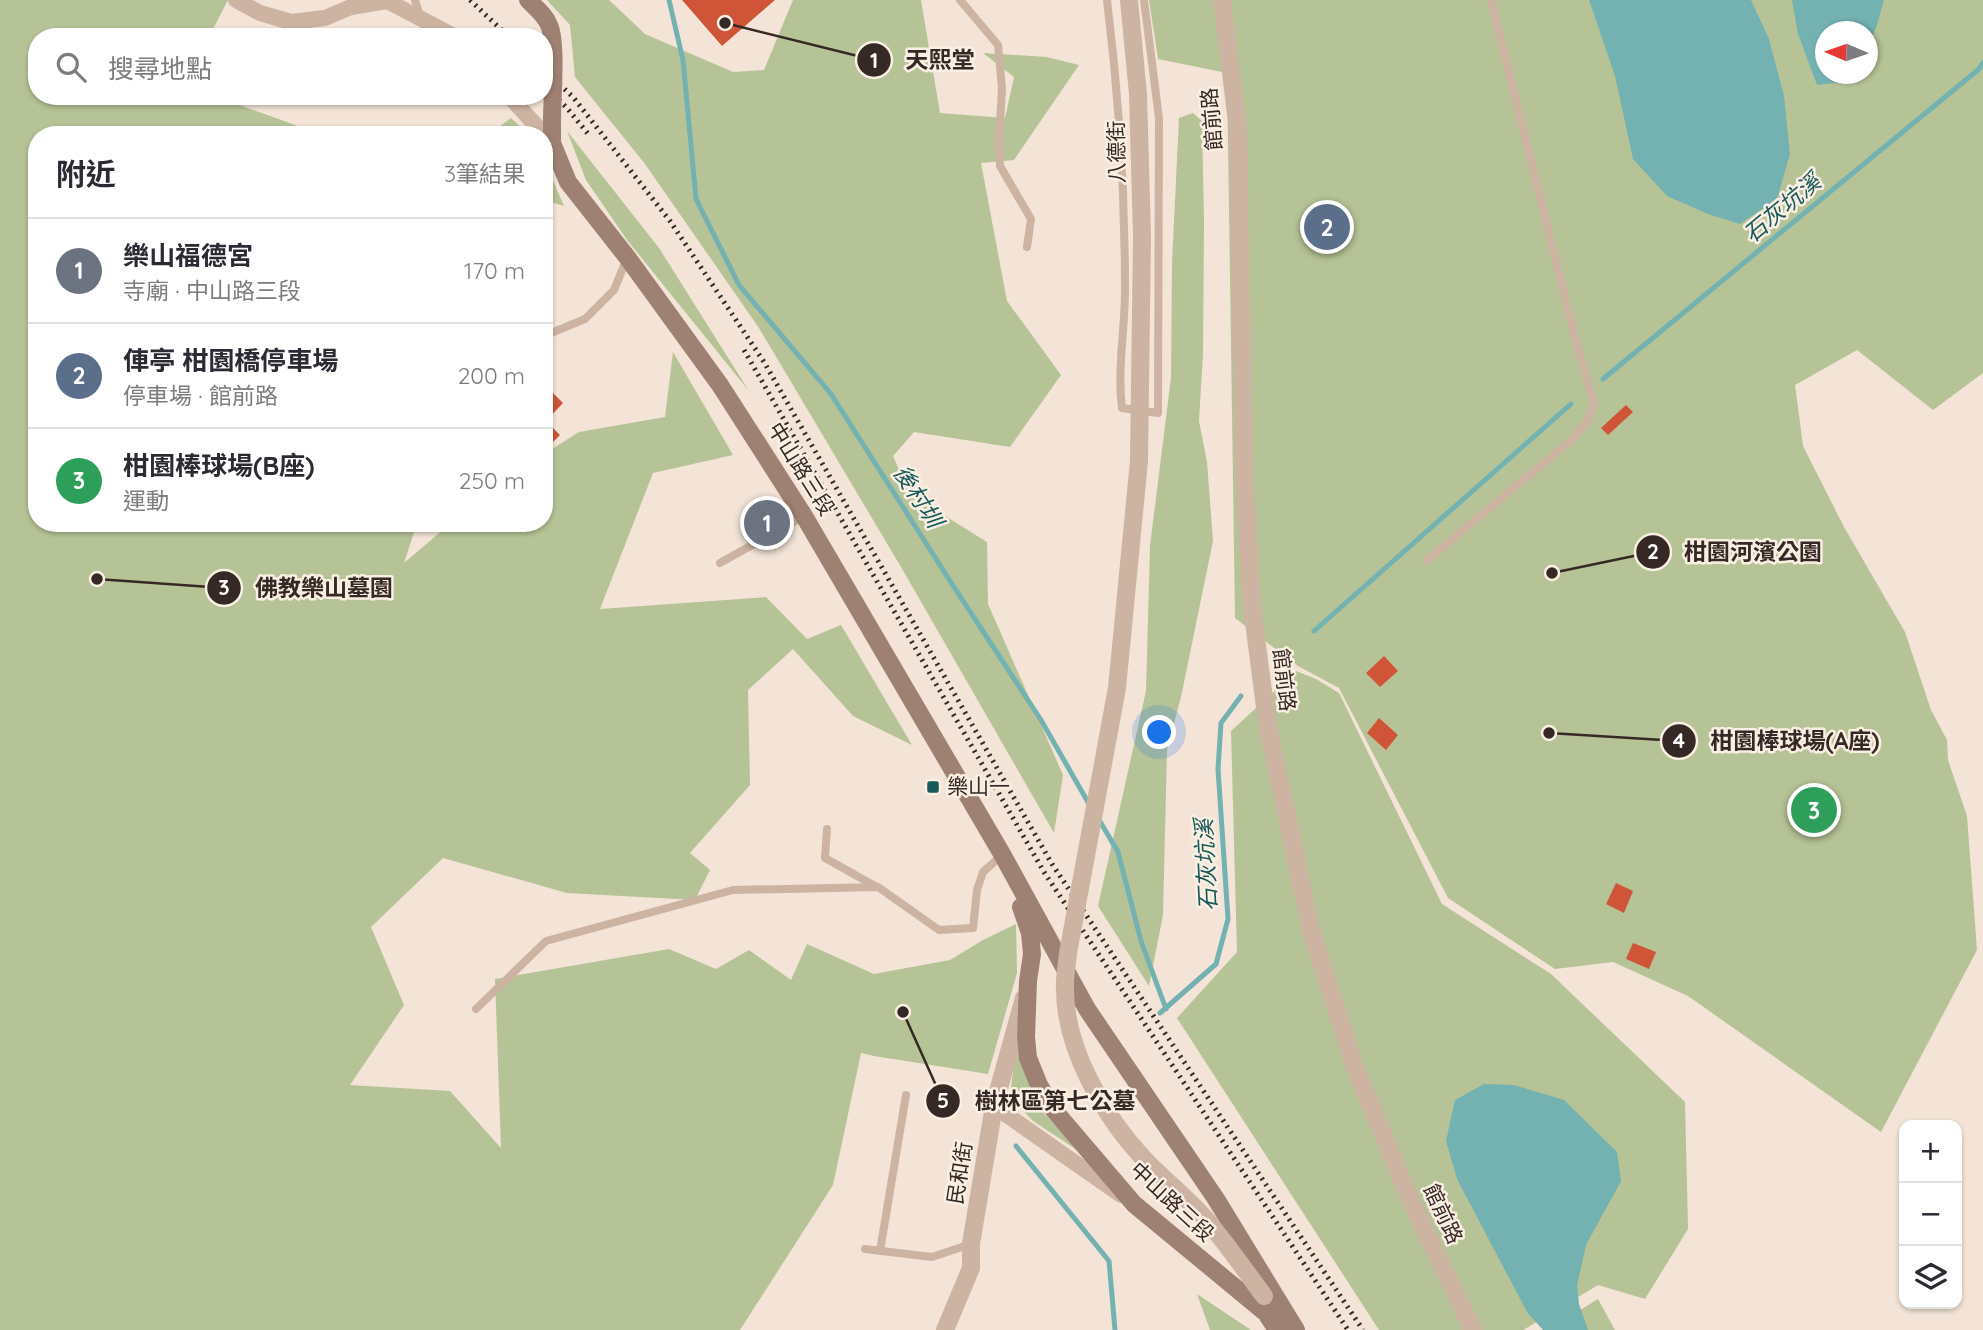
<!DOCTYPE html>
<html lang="zh-TW">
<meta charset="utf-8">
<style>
:root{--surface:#fff;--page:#f2f2f3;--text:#2b2b33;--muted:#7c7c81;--line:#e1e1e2;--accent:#d93025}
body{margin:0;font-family:Quicksand,"Noto Sans TC",sans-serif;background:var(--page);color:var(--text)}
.controls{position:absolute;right:21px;bottom:21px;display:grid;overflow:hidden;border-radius:14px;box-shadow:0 2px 5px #0004}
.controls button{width:63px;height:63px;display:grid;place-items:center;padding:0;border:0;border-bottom:2px solid var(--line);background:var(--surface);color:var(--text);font:35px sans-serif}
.compass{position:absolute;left:1815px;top:21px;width:63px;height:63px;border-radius:50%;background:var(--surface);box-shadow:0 2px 5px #0004;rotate:272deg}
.you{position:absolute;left:1160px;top:733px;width:24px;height:24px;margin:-18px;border:5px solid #fff;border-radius:50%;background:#1a73e8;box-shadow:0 0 0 10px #1a73e833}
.badge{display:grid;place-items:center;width:46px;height:46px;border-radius:50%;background:var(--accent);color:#fff;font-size:23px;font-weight:700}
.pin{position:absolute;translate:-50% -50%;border:4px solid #fff;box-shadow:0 2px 7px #0006}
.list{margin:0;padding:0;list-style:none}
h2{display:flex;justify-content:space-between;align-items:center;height:91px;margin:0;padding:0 28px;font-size:30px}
h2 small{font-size:23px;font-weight:400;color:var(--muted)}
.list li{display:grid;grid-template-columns:46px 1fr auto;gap:21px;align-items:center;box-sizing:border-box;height:105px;padding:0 28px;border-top:2px solid var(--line)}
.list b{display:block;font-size:26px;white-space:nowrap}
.list p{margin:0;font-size:23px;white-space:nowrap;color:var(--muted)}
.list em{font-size:23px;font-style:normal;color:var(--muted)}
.icon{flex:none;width:38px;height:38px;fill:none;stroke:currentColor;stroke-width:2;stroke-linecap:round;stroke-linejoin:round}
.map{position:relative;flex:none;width:1983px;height:1330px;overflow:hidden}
.search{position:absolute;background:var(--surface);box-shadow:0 2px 5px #0004;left:28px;top:28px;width:525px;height:77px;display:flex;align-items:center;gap:18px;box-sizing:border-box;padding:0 24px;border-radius:28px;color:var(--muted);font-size:26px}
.panel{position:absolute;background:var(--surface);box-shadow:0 2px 5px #0004;left:28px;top:126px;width:525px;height:406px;border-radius:28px}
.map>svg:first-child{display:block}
</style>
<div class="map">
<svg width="1983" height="1330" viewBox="0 0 1983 1330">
<rect width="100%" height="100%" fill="#f3e4d7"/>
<!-- green -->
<path fill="#b6c396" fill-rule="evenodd" d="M0,0H228L209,37H37V96H214L323,135H37V523H417L404,563L451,523H544V454L579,432L665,417L673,352L733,455L653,473L600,609L766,597L807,639L841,625L912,745L853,716L793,649L748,690L750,785L690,853L710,870L695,900L567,893L443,858L371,927L404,1005L350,1085L450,1091L501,1148L495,979L669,949L716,969L749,950L791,980L807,944L874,974L950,960L983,940L1016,924L1017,973L988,1074L874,1056L861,1053L833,1185L740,1330H0Z
M547,0H609L645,34L733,72L764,70L793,0H921L940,113L1005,118L1014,77L983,53L1047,57L1079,65L1014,160L981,163L1007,301L1061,375L1010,447L914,432L893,456L910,494L987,542L988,604L1063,775L1054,833L901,567L759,328L645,164L575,77L570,25Z
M1149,0H1983V373L1933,410L1857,350L1795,385L1803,446L1844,527L1905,632L1931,710L1947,740L1948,760L1967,816L1977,950L1881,1132L1688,996L1613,962L1555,969L1448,898L1339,688L1298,666L1235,618L1227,73L1158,59ZM1826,32H1868V74H1826Z
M1193,113L1202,121L1204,222L1203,353L1199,421L1207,462L1213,541L1181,697L1167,750L1163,915L1149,986L1098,906L1146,691L1150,546L1171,378L1172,263L1179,118Z
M511,118L529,135H488Z
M567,131L659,248L749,391L627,240L586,180Z
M544,160L564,206L544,200Z
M1296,671L1316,679L1339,693L1442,904L1551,974L1685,1102L1688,1229L1645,1299L1598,1285L1523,1330H1379L1177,1018L1237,952L1231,731Z
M1018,1051L1038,1107L1080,1152L1033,1121L1010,1097L1015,1053Z
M1197,1294L1251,1330H1210Z
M1598,1299L1615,1330H1548Z"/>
<!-- water -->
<path fill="#74b2b2" d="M1589,0H1751L1769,39L1784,96L1790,154L1777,199L1740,224L1708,214L1667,196L1633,159L1615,76Z
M1792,0H1884L1877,25L1868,46V32H1826V74H1855L1852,81L1817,85L1798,34Z
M1484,1084L1514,1085L1564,1100L1617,1152L1621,1181L1586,1245L1577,1285L1579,1304L1588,1330H1543L1527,1312L1457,1179L1446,1141L1455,1100Z"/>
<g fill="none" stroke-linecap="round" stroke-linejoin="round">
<!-- stream -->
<path stroke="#74b2b2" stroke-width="5" d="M669,0L683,60L696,199L739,285L831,394L952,584L1041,720L1089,804
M1603,379L1979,69L1983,63
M1314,631L1571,404
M1098,818L1118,852L1141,941L1166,1009
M1160,1013L1216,964L1228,919L1218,769L1221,723L1241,696
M1016,1146L1109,1261L1115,1330"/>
</g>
<!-- building -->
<path fill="#d05538" d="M682,0H775L722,46Z
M544,384L563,403L546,421L560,435L544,451Z
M1626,405L1633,412L1608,435L1601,428Z
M1384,656L1398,671L1380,687L1366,673Z
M1379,718L1398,735L1386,750L1367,733Z
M1616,883L1633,891L1624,913L1606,904Z
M1633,943L1656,952L1649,969L1626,959Z"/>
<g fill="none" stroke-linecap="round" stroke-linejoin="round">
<!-- service -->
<path stroke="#ccb3a2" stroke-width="8" d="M415,0L420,16
M960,0L998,45L1002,88L999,141L1000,166L1031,219L1027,247
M1107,0C1119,96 1125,193 1125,290C1125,329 1117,369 1122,408L1158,413L1159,118L1144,0
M544,336L585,319L614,290L627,258
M1427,560L1574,438L1587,421L1594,404L1575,338L1491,0
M720,563L804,516
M827,829L825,858L875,886
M476,1009L546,941L733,890L878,887L939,930L973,928L977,890L983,872L1002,855
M865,1249L932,1257L971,1244
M880,1251L906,1095"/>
<!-- minor -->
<path stroke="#ccb3a2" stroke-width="16" d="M236,0L260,13L291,22L325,18L351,7L387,1L456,37
M509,96L552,143
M994,1106L1121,1195"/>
<!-- tertiary -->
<path stroke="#ccb3a2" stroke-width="18" d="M1129,0L1138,94L1142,236
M1222,0L1238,130L1244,475L1252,607L1267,722L1311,930L1354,1065L1410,1199L1473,1330
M945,1330L971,1268V1244L994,1106L1024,998"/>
<!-- secondary -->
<path stroke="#9f8173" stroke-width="18" d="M552,119V143L568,182L627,257L720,385L804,516L1002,854L1087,1009L1216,1199L1296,1330
M1021,907L1030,933L1032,954L1028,981L1026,1037L1028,1058L1039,1085L1053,1109L1134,1204L1266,1313L1277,1330"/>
<!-- rail -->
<path stroke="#362925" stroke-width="5" stroke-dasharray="2 5" stroke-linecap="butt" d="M470,0L509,37
M544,70L573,97L670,221L764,362L1052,864L1363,1330
M544,85L567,108L589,135
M744,350L1044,872L1348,1330"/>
<!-- tertiary-bridge -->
<path stroke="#ccb3a2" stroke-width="18" d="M1142,236L1139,461L1117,688L1068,953C1067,965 1064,978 1065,990C1065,1049 1105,1118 1145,1160C1163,1179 1185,1196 1203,1216C1225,1241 1244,1269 1264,1296"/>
<!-- secondary-bridge -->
<path stroke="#9f8173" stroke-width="18" d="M528,0C536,8 545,15 549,25C557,42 552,99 552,119"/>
</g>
<!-- markers -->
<rect fill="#18595a" stroke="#faefe3" stroke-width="2.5" x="926" y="780" width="14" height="14" rx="3.5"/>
<g text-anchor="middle" stroke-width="5" stroke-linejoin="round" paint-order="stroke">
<!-- street labels -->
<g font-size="21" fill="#362925" stroke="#faefe3">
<text transform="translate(1212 119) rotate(-95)" y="7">館前路</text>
<text transform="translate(1117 152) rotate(-91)" y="7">八德街</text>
<text transform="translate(801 469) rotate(58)" y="7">中山路三段</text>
<text transform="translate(1284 680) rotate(83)" y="7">館前路</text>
<text transform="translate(960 1173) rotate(-81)" y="7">民和街</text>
<text transform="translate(1172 1202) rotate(43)" y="7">中山路三段</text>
<text transform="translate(1443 1214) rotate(65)" y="7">館前路</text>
</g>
<!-- poi labels -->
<g font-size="21" fill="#362925" stroke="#faefe3" text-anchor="start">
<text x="947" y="794">樂山一</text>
</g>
<!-- water labels -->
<g font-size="23" font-style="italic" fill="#18595a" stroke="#faefe3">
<text transform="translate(1782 208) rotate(-40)" y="8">石灰坑溪</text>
<text transform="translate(918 496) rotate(57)" y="8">後村圳</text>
<text transform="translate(1206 865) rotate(-93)" y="8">石灰坑溪</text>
</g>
</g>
<!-- callouts -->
<path fill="none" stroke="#362925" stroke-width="2.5" d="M725 23L874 60M1552 573L1653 552M97 579L224 588M1549 733L1679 741M903 1012L943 1101"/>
<g fill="#362925" stroke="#faefe3" stroke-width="2.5">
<circle cx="725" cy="23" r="7"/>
<circle cx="1552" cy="573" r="7"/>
<circle cx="97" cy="579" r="7"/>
<circle cx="1549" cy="733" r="7"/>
<circle cx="903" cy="1012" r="7"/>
<circle cx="874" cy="60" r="18"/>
<circle cx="1653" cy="552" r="18"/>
<circle cx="224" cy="588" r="18"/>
<circle cx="1679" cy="741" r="18"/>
<circle cx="943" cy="1101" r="18"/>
</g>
<g font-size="21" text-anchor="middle" font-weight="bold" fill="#fff">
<text x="874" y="68">1</text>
<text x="1653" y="559">2</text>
<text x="224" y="595">3</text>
<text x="1679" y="748">4</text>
<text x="943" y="1108">5</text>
</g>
<g font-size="23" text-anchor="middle" font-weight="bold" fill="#362925" stroke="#faefe3" stroke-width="5" stroke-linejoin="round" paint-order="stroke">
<text x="940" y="68">天熙堂</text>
<text x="1753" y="560">柑園河濱公園</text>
<text x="324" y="596">佛教樂山墓園</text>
<text x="1795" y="749">柑園棒球場(A座)</text>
<text x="1055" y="1109">樹林區第七公墓</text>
</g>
</svg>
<div class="controls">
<button>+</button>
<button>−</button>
<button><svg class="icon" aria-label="layers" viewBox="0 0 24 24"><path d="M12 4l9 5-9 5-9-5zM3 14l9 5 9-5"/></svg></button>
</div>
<svg class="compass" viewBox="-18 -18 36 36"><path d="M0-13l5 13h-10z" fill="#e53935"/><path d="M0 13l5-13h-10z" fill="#7c7c81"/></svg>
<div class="you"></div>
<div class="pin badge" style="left:767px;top:523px;background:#6b7280">1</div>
<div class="pin badge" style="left:1327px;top:227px;background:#5c6f8a">2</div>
<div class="pin badge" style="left:1814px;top:810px;background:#2e9e5b">3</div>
<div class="search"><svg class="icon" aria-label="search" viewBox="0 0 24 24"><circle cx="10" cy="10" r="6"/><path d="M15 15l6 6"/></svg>搜尋地點</div>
<section class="panel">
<h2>附近<small>3筆結果</small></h2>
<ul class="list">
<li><span class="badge" style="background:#6b7280">1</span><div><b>樂山福德宮</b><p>寺廟 · 中山路三段</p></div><em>170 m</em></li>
<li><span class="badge" style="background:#5c6f8a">2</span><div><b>俥亭 柑園橋停車場</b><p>停車場 · 館前路</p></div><em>200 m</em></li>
<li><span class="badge" style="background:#2e9e5b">3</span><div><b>柑園棒球場(B座)</b><p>運動</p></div><em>250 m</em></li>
</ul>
</section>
</div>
